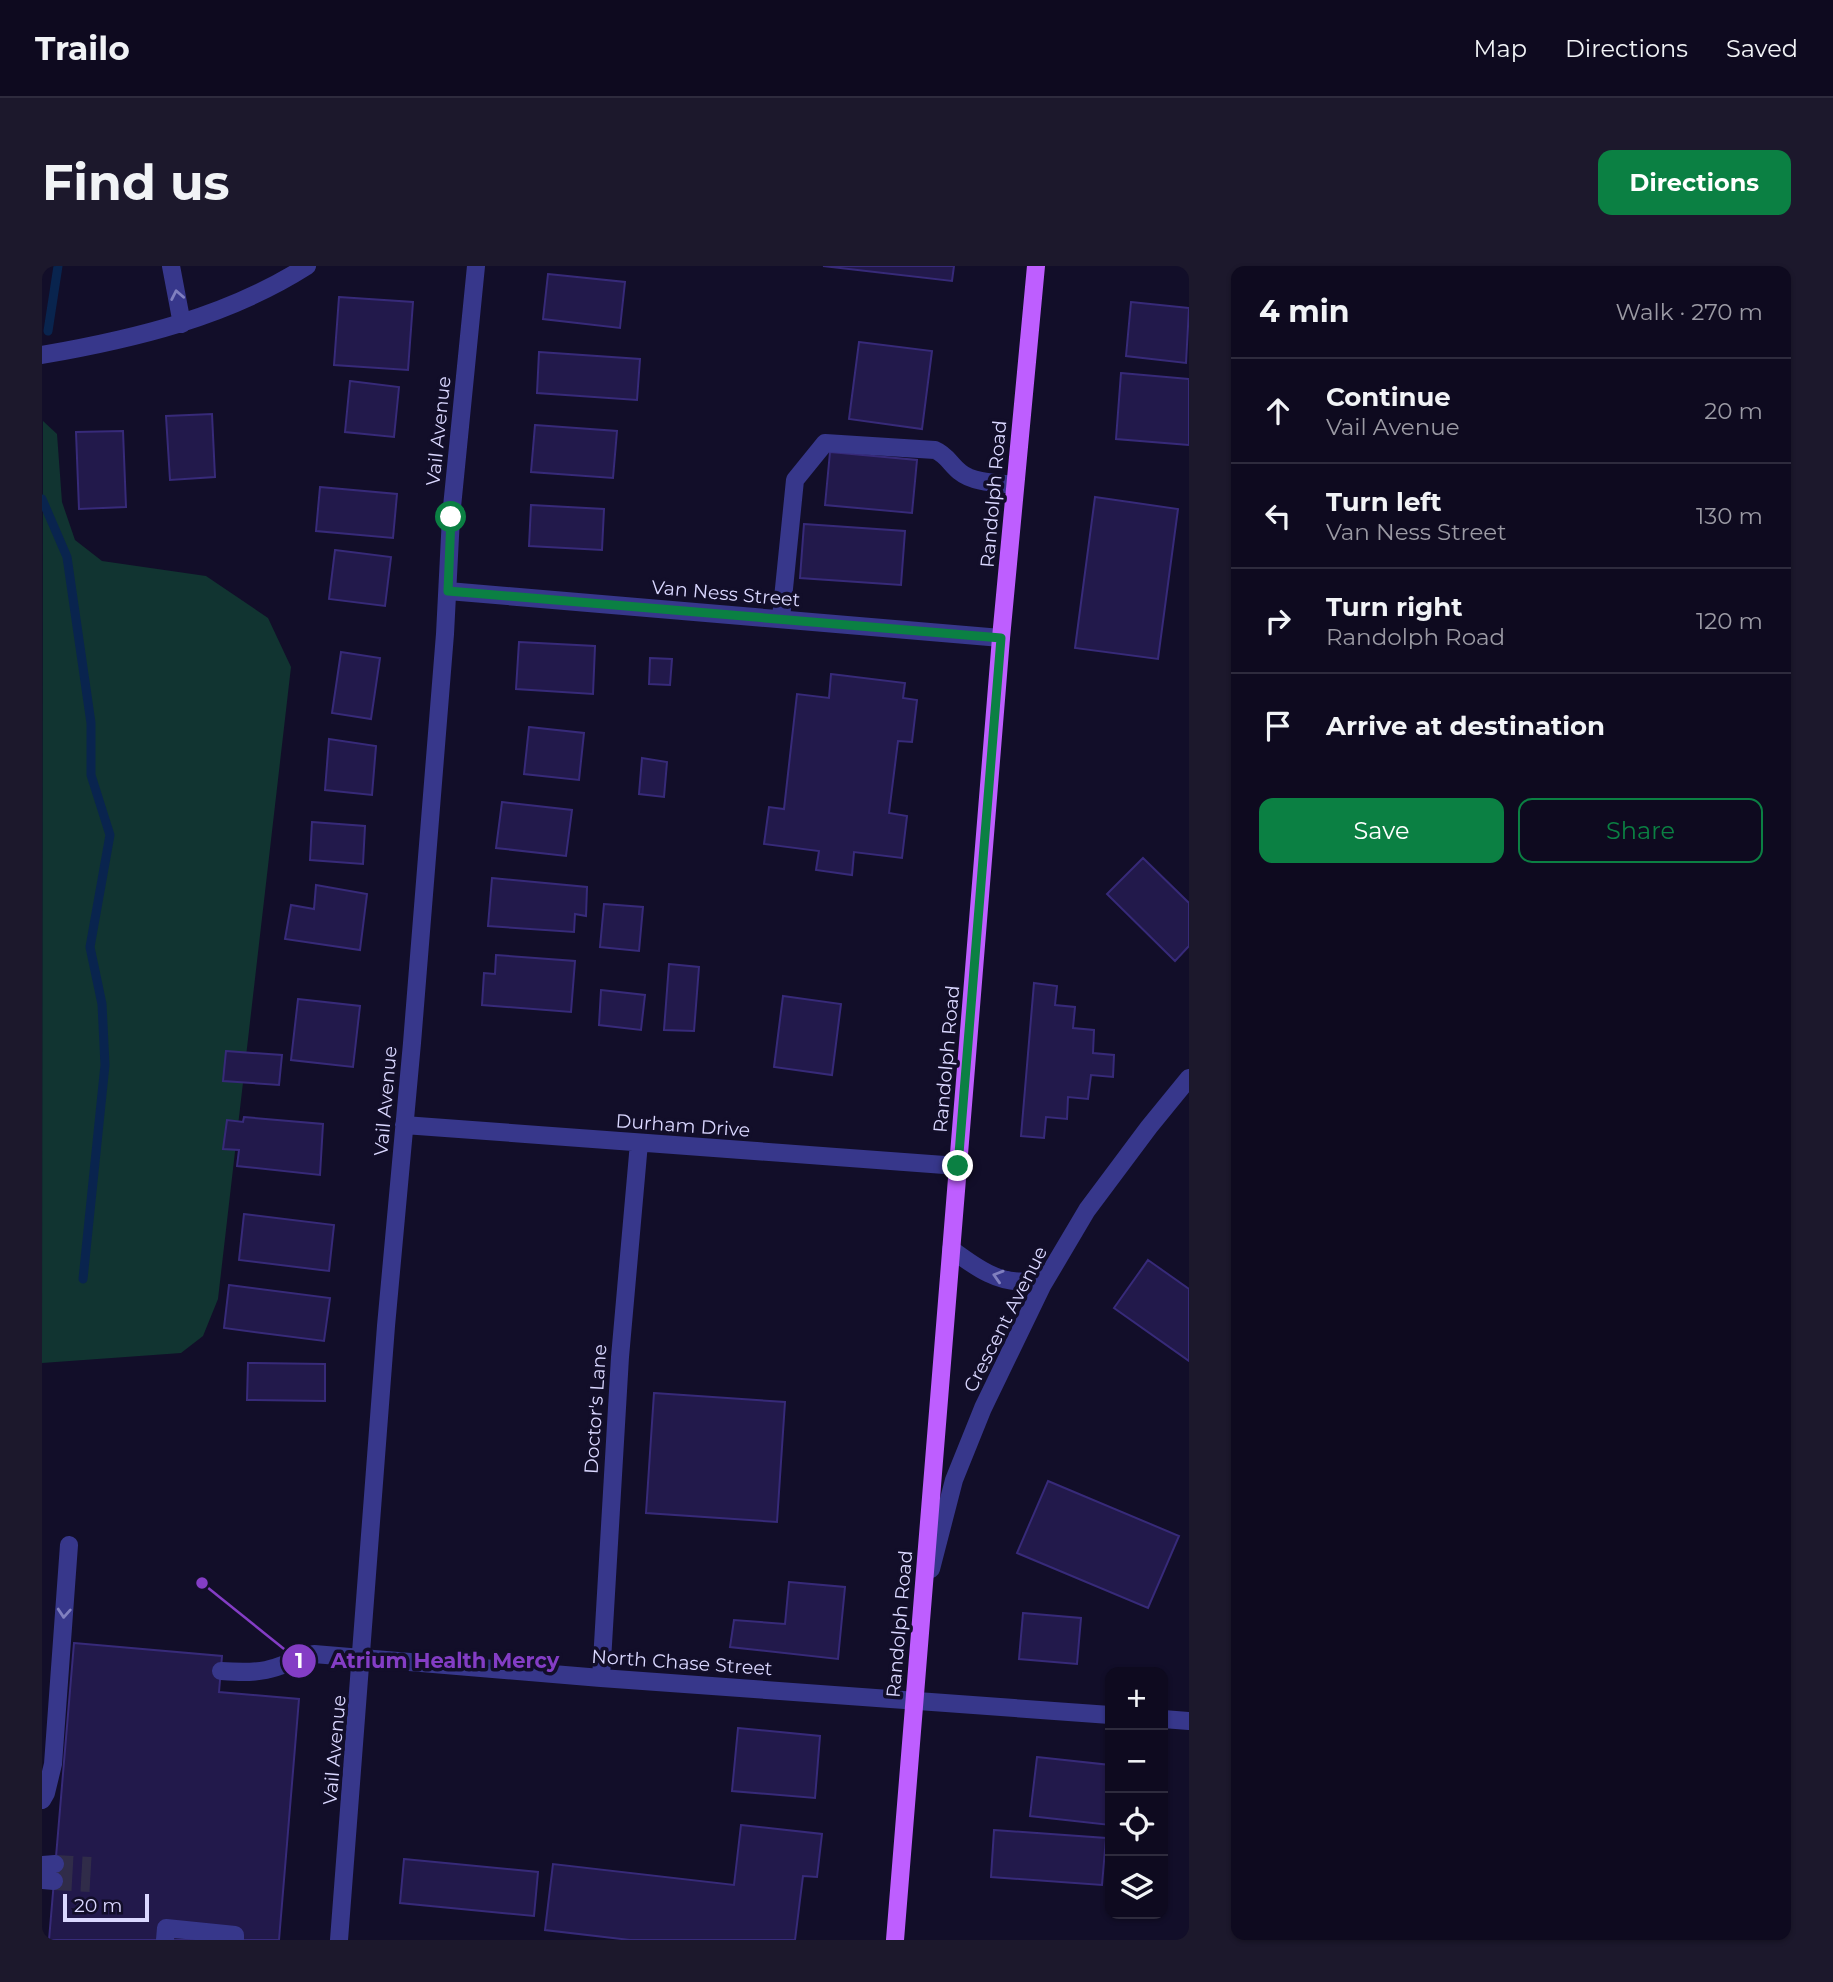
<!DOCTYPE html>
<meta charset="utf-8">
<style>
:root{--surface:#0e0a1f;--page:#1c182c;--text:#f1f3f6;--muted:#9b9aa4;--line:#2e2b3d;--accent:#0b8043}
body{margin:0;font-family:Montserrat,sans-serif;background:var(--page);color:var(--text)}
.controls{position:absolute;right:21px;bottom:21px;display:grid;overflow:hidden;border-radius:14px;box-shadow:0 2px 5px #0004}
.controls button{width:63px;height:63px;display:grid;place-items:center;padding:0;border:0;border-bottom:2px solid var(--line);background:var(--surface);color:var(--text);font:35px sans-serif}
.scale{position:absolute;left:21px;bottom:18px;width:86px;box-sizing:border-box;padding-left:7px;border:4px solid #dad7ff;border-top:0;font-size:19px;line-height:24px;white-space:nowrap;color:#dad7ff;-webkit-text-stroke:5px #120e29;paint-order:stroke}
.stop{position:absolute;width:21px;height:21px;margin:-16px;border:5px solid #0b8043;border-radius:50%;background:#fff}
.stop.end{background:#0b8043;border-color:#fff;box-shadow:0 2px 7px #0008}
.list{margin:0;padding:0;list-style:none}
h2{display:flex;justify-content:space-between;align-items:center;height:91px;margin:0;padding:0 28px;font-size:30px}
h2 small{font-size:23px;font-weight:400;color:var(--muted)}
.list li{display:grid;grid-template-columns:46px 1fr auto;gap:21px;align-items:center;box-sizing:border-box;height:105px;padding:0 28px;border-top:2px solid var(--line)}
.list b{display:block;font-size:26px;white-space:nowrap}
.list p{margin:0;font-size:23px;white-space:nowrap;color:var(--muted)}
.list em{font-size:23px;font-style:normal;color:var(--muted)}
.actions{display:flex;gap:14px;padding:21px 28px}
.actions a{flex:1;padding:16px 0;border:2px solid var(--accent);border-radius:14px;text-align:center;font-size:24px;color:var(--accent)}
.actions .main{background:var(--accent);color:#fff}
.icon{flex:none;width:38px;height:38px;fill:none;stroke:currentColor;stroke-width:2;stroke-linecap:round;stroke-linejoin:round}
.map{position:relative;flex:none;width:1147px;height:1674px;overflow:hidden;border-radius:14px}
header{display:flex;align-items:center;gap:42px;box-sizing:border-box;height:98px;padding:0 35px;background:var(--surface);border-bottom:2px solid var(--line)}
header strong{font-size:33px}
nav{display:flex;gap:38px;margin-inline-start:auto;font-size:24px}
.intro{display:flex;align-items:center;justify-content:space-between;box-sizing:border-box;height:168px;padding:0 42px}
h1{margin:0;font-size:49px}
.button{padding:18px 32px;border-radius:14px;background:var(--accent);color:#fff;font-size:24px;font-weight:700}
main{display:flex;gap:42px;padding:0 42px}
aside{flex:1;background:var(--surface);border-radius:14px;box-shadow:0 2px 5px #0004}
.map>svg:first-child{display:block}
</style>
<header>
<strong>Trailo</strong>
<nav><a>Map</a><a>Directions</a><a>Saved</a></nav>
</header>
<div class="intro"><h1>Find us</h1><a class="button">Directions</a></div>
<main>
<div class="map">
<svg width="1147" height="1674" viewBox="0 0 1147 1674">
<rect width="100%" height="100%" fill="#120e29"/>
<!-- green -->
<path fill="#113431" d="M1,155L15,168L20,236L33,274L60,295L164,310L226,352L249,401L176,1033L161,1070L139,1087L0,1097Z"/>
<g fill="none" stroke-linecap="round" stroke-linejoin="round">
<!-- stream -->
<path stroke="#09244e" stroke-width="9" d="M6,65L16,0
M0,233L25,291L49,457V509L68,569L48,681L60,738L63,799L41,1013"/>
</g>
<!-- building -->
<path fill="#22194b" stroke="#372a79" stroke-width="2" d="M781,0H912L910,15Z
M506,8L583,16L578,62L501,53Z
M297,31L371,36L366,104L292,99Z
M1089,36L1147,42L1144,97L1084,90Z
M817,76L890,85L880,163L807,153Z
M497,86L598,93L595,134L495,127Z
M1079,107L1147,113V179L1074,173Z
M308,115L357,121L352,171L303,166Z
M170,148L173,211L128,214L124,150Z
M493,159L575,165L571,212L489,206Z
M81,165L84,241L37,243L34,166Z
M788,186L875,194L870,247L783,239Z
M278,221L355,228L351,272L274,265Z
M1053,231L1136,243L1116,393L1033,382Z
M489,239L562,243L560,284L487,280Z
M762,258L863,265L859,319L758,312Z
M293,284L349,291L343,340L287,333Z
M477,376L553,380L551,428L474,423Z
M299,386L338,392L329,453L290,447Z
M608,392L630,393L628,419L607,418Z
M789,408L863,417L861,432L875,434L870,476L856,475L847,547L865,550L860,592L812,586L810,609L774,604L777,585L722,578L727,541L742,543L755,428L787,432Z
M487,461L542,467L537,514L482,508Z
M287,473L334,480L330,529L283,524Z
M600,492L625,496L622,531L597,528Z
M460,536L530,544L524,590L454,582Z
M270,556L323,560L321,598L268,594Z
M1101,592L1147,637V680L1133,695L1065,628Z
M450,612L545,621L544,650L533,648L532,666L446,660Z
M274,619L325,628L318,684L243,673L249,639L272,643Z
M562,638L601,641L597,685L558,681Z
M454,689L533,695L529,746L440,739L442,707L453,708Z
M627,698L657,701L652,765L622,764Z
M992,717L1015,720L1013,739L1033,741L1031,762L1052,764L1051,787L1072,789L1071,811L1049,809L1046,833L1026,831L1025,853L1004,851L1002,872L979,870Z
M559,724L603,729L599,764L557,759Z
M741,730L799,738L790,809L732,801Z
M256,733L318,740L311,801L249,794Z
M184,785L240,789L237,819L181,815Z
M202,851L281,858L278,909L195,900L197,884L181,883L185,854L201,856Z
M202,948L292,959L287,1005L197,994Z
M1106,994L1147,1023V1095L1072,1042Z
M187,1019L288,1032L282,1075L182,1062Z
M206,1097L283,1098V1135L205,1134Z
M612,1127L743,1136L735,1256L604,1247Z
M1006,1215L1137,1270L1106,1342L975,1287Z
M747,1316L803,1321L796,1393L688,1381L692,1354L743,1358Z
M981,1347L1039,1352L1035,1398L977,1393Z
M32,1377L180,1390L177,1426L257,1433L237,1674H7Z
M696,1462L778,1470L773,1532L690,1525Z
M995,1491L1068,1499V1559L988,1550Z
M699,1559L780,1568L775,1611L761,1610L753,1674H588L503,1664L511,1598L692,1619Z
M952,1564L1064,1572L1060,1619L949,1611Z
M362,1593L496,1606L492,1650L358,1637Z"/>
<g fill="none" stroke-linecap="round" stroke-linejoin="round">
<!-- minor-tunnel -->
<path stroke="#302c49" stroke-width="18" stroke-dasharray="18 9" stroke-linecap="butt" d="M13,1598L49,1600
M12,1615L48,1617"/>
<!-- minor -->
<path stroke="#37378b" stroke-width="18" d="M129,0L140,58
M0,89C92,73 185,51 265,0
M406,325L959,372
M739,352L753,214L783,177L893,184C905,189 908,198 918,206C931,217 957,217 973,219
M362,859L916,900
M909,983C932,1000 957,1019 987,1015C994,1014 1002,1009 1008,1006
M889,1303L912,1214L941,1142L1000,1020L1045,944L1107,861L1147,812
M179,1405C194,1406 209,1407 224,1404C240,1401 255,1392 272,1388L559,1412L1068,1449
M559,1412L578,1091L597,877
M1121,1453L1147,1455
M0,1534L4,1527L11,1498L27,1279
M0,1599L13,1598
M0,1614L12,1615
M123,1674L124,1662L193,1669V1674
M297,1674L344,1060L370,777L403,368L409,251L434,0"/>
<!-- major -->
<path stroke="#be5eff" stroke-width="18" d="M853,1674L959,372L994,0"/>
</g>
<!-- one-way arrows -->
<defs><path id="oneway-chevron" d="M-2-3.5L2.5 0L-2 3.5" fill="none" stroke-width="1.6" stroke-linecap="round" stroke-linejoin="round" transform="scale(1.75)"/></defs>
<g stroke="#807fbf">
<use href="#oneway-chevron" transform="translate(135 29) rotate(-101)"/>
<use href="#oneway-chevron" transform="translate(956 1010) rotate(-163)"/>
<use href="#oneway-chevron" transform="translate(22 1347) rotate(94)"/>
</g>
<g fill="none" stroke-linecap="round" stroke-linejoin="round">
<!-- route -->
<path stroke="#0b8043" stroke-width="9" d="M409,251L406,325L959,372L916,900"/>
</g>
<g text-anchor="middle" stroke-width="7" stroke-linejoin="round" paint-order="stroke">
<!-- street labels -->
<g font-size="19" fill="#dad7ff" stroke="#120e29">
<text transform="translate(396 165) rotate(-84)" y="7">Vail Avenue</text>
<text transform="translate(951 228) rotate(-85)" y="7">Randolph Road</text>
<text transform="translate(684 327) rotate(5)" y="7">Van Ness Street</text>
<text transform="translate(904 793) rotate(-85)" y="7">Randolph Road</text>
<text transform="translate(343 835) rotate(-85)" y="7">Vail Avenue</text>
<text transform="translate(641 859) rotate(4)" y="7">Durham Drive</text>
<text transform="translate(963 1053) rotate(-63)" y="7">Crescent Avenue</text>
<text transform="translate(553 1143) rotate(-86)" y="7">Doctor's Lane</text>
<text transform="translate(857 1358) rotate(-85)" y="7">Randolph Road</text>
<text transform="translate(640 1396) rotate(4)" y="7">North Chase Street</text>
<text transform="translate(292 1484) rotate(-85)" y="7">Vail Avenue</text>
</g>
</g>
<!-- callouts -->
<path fill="none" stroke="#843dc5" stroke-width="2.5" d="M160 1317L257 1395"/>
<g fill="#843dc5" stroke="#120e29" stroke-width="2.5">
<circle cx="160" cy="1317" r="7"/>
<circle cx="257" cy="1395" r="18"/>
</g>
<g font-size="21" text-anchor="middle" font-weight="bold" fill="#fff">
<text x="257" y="1402">1</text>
</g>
<g font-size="21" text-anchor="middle" font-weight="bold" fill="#843dc5" stroke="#120e29" stroke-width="7" stroke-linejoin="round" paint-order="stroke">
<text x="403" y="1402">Atrium Health Mercy</text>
</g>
</svg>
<div class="controls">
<button>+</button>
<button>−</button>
<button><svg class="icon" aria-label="locate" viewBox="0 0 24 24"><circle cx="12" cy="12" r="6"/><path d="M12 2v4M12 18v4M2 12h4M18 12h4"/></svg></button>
<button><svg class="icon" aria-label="layers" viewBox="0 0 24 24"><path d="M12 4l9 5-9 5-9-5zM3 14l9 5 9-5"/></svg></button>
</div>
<div class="scale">20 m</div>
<div class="stop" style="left:409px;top:251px"></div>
<div class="stop end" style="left:916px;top:900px"></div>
</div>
<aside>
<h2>4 min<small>Walk · 270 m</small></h2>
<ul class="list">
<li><svg class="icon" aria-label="ahead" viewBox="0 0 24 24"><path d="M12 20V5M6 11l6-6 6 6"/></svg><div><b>Continue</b><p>Vail Avenue</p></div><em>20 m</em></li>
<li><svg class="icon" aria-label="left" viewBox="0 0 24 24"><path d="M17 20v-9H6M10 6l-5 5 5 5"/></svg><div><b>Turn left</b><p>Van Ness Street</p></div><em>130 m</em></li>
<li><svg class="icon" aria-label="right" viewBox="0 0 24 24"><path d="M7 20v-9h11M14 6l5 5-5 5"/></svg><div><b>Turn right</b><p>Randolph Road</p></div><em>120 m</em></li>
<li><svg class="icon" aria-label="arrive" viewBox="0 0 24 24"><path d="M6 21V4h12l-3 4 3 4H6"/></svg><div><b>Arrive at destination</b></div></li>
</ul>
<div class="actions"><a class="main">Save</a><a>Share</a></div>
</aside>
</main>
